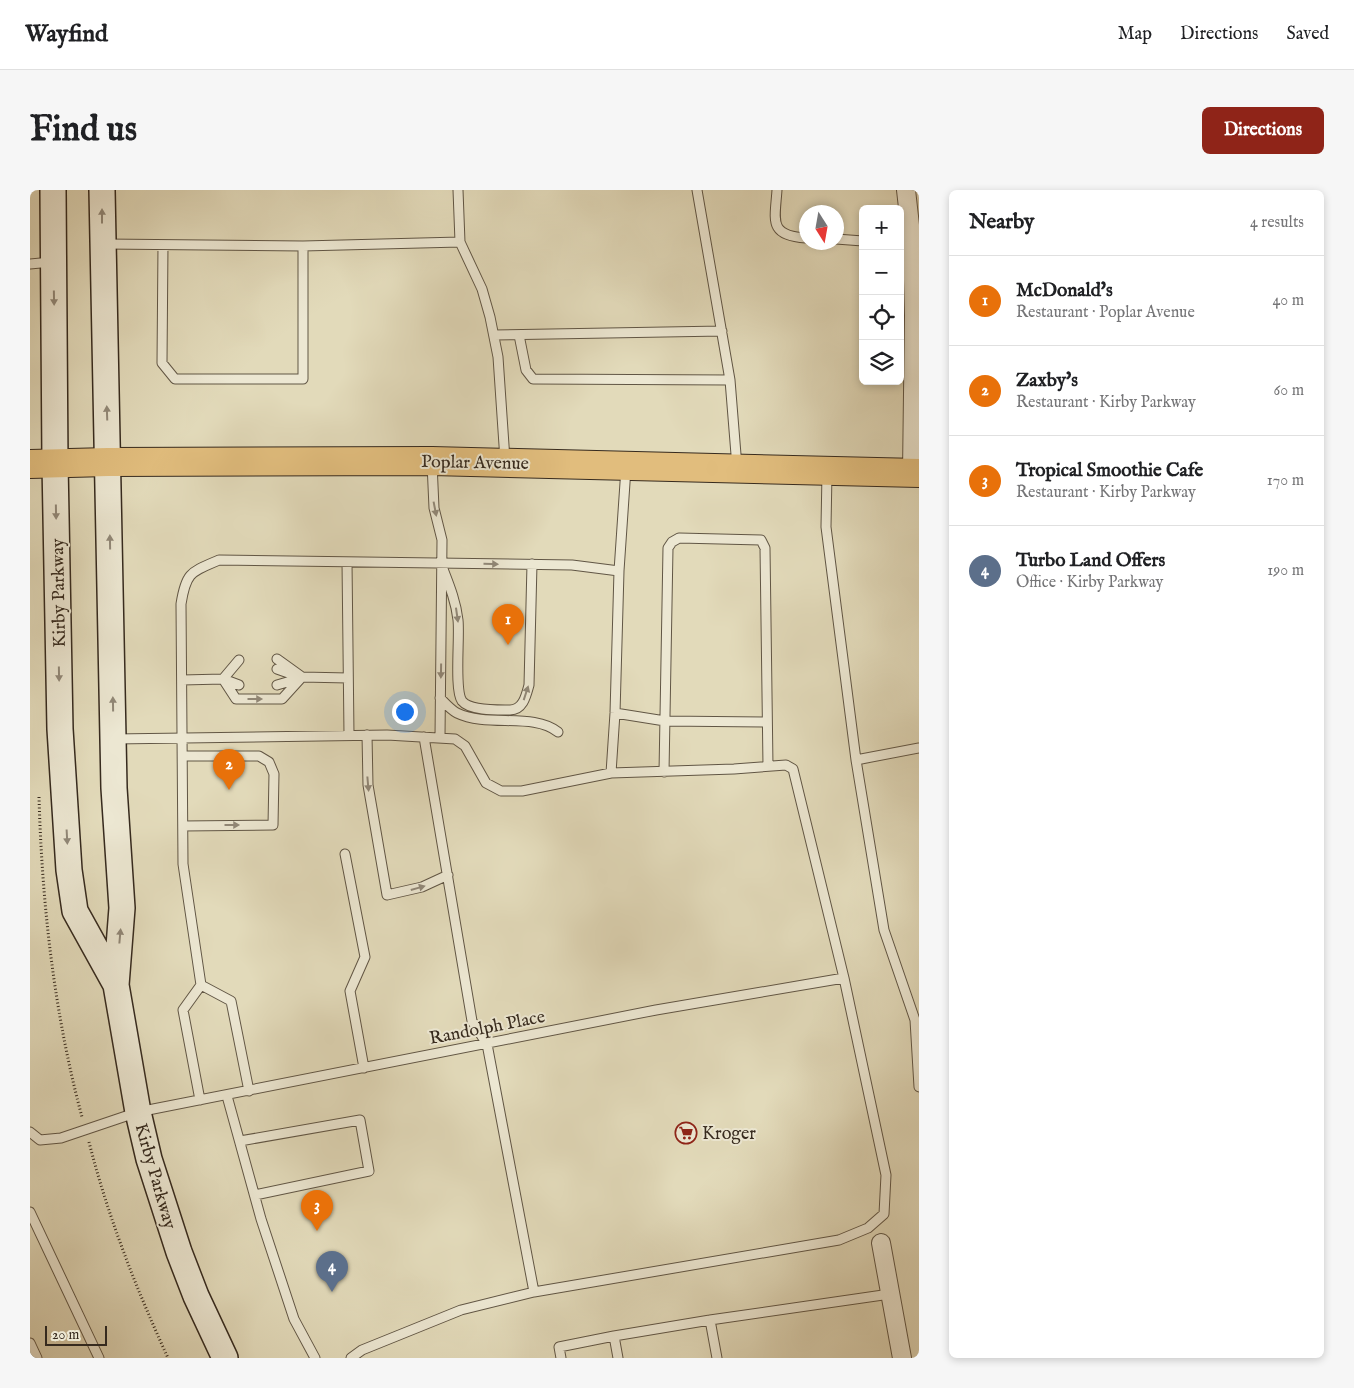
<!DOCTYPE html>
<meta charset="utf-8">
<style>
:root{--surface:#fff;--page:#f6f6f6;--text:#202124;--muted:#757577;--line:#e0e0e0;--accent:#8f2418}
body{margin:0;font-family:"IM FELL English",serif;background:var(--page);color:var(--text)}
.controls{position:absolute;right:15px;top:15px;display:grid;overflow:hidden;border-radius:8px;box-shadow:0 2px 8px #0003}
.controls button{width:45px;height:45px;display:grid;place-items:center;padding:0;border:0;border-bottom:1px solid var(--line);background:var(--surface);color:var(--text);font:25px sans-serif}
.compass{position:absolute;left:769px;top:15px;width:45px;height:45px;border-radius:50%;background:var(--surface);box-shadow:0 2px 8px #0003;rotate:169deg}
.scale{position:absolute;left:15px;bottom:12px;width:62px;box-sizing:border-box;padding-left:5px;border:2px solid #362a1e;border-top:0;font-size:14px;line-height:18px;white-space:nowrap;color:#362a1e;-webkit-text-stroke:4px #ece7d2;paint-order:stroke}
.you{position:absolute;left:374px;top:521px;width:18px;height:18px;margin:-12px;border:4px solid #fff;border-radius:50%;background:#1a73e8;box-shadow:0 0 0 8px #1a73e833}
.badge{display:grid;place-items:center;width:32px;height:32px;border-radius:50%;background:var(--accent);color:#fff;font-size:16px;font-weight:700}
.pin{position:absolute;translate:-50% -41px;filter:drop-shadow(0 1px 2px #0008)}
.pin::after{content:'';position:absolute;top:26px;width:18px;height:15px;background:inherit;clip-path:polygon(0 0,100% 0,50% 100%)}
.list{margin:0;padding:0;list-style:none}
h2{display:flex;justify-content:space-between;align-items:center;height:65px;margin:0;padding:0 20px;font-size:21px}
h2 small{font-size:16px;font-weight:400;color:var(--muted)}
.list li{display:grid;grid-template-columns:32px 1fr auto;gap:15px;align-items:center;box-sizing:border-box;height:90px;padding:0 20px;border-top:1px solid var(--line)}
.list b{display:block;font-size:19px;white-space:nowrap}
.list p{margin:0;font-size:16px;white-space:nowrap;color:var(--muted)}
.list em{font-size:16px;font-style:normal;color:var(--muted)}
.icon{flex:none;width:28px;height:28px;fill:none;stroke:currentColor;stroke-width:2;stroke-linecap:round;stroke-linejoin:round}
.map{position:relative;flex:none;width:889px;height:1168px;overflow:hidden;border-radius:8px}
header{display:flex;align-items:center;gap:30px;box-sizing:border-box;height:70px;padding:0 25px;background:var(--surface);border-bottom:1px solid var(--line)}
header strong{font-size:24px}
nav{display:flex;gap:28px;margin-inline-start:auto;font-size:18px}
.intro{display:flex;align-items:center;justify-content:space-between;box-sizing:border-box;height:120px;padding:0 30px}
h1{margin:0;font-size:35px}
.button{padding:12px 22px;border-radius:8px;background:var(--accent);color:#fff;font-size:18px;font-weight:700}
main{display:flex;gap:30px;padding:0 30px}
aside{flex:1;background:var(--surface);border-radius:8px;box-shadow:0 2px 8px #0003}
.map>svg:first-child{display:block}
</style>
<header>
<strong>Wayfind</strong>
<nav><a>Map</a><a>Directions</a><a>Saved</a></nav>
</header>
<div class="intro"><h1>Find us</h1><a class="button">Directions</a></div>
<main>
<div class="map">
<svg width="889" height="1168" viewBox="0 0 889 1168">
<rect width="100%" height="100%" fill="#e2daba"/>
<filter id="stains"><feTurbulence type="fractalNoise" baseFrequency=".004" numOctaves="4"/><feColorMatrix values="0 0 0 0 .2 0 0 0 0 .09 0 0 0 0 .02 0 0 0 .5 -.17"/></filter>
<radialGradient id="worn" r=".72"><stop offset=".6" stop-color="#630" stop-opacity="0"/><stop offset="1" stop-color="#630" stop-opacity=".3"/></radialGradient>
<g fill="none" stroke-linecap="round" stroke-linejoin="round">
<!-- lane casing -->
<g stroke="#615645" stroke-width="11">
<path id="lane" d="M428,0L430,52L452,99L460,127L468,167L475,270
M667,0L700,190L707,277
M747,0C745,30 738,46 776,48
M806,49L833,51
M75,54L273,56L430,52
M133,55L132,173L145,189H273V56
M0,74L21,72
M464,145L692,141
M489,145L496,180L503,189L700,190
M402,273L404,318L412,350L410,547
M797,283L796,337L826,570L854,740L885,830L889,897
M317,372L319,545
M413,379C420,397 426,412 428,430C430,447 424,500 432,511C440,521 468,520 480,520C493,520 496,506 499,495L502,374
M247,469L272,487
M247,479L264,485
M193,489L209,470
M193,489L209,495
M152,490L193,489L206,509H252L272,487L318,488
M247,495L271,488
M410,508C415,513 421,520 427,523C458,538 503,522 528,542
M585,523L635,531L737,532
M337,545L338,595L357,705L392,697L418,685
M394,547L442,831L457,854L504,1102
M84,549L357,545L425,549L435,556L456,593L471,601H492L581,583L704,579L756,575L763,579L814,788L856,985L854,1024L838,1038L809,1050L504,1102L431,1120L332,1160L321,1168
M153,566H229L239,572L244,584L243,635L153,636
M826,570L889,558
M634,582L638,358L642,352L649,348L731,350L735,358L738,576
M581,583L585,523L589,381L596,278
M315,664L335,767L320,801L334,878
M219,901L201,811L171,795L153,674L151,414C156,382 161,382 189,370L542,375L589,381
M197,906L231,1029L264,1129L285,1168
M170,910L153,820L171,795
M0,942L10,950L31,948L108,922L626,820L814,788
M210,951L330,930L339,981L225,1005
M0,1022L69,1168
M0,1153L7,1168
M531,1168L529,1157L584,1146
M588,1168L584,1146L680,1130
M687,1168L680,1130L860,1104"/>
</g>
<!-- street casing -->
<g stroke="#615645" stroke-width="20">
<path id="street" d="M876,0L882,53L884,125L882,282
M851,1053L872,1168"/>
</g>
<!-- secondary casing -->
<g stroke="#362a1e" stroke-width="28">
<path id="secondary" d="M23,0L25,273L30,539L39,680L45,721L86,795
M72,0L84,598L92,718L86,795L108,922L119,969L149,1062L166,1106L195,1168"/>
</g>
<!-- primary casing -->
<g stroke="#362a1e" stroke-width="30">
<path id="primary" d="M0,274L78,272L402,271L889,283"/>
</g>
<!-- path -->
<path stroke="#362a1e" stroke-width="3" stroke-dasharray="1 2.5" stroke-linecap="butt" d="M9,607C12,714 24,823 52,927
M59,952C78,1027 106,1098 138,1168"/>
<!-- lane -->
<use href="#lane" stroke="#ece7d2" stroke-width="9"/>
<!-- street -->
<use href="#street" stroke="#ece7d2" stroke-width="18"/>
<!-- secondary -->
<use href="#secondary" stroke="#ece7d2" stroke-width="25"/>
<!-- primary -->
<use href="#primary" stroke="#e1bd7d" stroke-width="28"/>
</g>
<!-- one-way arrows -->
<defs><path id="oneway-solid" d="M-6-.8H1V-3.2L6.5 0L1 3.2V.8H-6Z" transform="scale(1.25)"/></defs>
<g fill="#918878">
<use href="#oneway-solid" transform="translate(72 26) rotate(-90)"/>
<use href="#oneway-solid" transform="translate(24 108) rotate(89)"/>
<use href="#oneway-solid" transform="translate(77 223) rotate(-92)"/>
<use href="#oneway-solid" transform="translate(405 319) rotate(79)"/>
<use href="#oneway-solid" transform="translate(26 322) rotate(89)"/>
<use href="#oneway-solid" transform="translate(80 352) rotate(-91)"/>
<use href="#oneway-solid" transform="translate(461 374) rotate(1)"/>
<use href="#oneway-solid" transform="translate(427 425) rotate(82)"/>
<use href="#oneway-solid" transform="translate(411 481) rotate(91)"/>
<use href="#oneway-solid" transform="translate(29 484) rotate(89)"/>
<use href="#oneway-solid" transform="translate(496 503) rotate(-72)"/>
<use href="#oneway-solid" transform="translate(225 509)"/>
<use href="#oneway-solid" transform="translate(83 514) rotate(-91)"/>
<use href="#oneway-solid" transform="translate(338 594) rotate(85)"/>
<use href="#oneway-solid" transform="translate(202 635)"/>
<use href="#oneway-solid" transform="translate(37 647) rotate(87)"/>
<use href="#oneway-solid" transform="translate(388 698) rotate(-16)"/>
<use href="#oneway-solid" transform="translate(90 746) rotate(-85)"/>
</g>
<!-- icons -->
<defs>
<g id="supermarket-ring" transform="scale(1.125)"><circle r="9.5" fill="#ece7d2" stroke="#8f2418" stroke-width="1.5"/><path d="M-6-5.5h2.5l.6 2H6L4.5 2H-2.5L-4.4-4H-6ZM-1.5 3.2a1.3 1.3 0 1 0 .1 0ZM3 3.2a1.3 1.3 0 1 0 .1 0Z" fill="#8f2418"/></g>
</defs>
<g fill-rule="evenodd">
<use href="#supermarket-ring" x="656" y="943"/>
</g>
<g text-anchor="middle" stroke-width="4" stroke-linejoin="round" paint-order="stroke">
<!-- street labels -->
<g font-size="18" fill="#362a1e" stroke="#ece7d2">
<text transform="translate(445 272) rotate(1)" y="6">Poplar Avenue</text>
<text transform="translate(28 403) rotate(-91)" y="6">Kirby Parkway</text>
<text transform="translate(457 837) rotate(-11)" y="6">Randolph Place</text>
<text transform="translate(126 986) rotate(74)" y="6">Kirby Parkway</text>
</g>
<!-- poi labels -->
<g font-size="18" fill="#362a1e" stroke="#ece7d2" text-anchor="start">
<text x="672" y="949">Kroger</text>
</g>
</g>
<rect width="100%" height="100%" filter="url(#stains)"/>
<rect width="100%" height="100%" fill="url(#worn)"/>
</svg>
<div class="controls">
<button>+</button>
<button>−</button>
<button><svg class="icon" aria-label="locate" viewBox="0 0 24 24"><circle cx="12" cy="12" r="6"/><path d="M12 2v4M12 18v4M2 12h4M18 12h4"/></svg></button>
<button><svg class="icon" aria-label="layers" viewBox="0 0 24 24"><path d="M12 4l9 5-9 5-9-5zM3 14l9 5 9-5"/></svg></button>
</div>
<svg class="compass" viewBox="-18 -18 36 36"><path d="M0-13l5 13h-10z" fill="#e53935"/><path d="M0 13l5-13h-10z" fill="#757577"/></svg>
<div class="scale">20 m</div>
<div class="you"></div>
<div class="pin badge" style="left:478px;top:455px;background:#e8710a">1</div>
<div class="pin badge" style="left:199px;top:600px;background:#e8710a">2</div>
<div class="pin badge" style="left:287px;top:1041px;background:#e8710a">3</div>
<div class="pin badge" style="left:302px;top:1102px;background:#5c6f8a">4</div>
</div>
<aside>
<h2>Nearby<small>4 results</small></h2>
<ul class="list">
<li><span class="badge" style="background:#e8710a">1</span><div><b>McDonald's</b><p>Restaurant · Poplar Avenue</p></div><em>40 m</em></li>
<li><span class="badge" style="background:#e8710a">2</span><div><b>Zaxby's</b><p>Restaurant · Kirby Parkway</p></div><em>60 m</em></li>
<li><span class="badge" style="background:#e8710a">3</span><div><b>Tropical Smoothie Cafe</b><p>Restaurant · Kirby Parkway</p></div><em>170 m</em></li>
<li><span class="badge" style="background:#5c6f8a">4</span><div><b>Turbo Land Offers</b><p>Office · Kirby Parkway</p></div><em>190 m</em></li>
</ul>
</aside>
</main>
